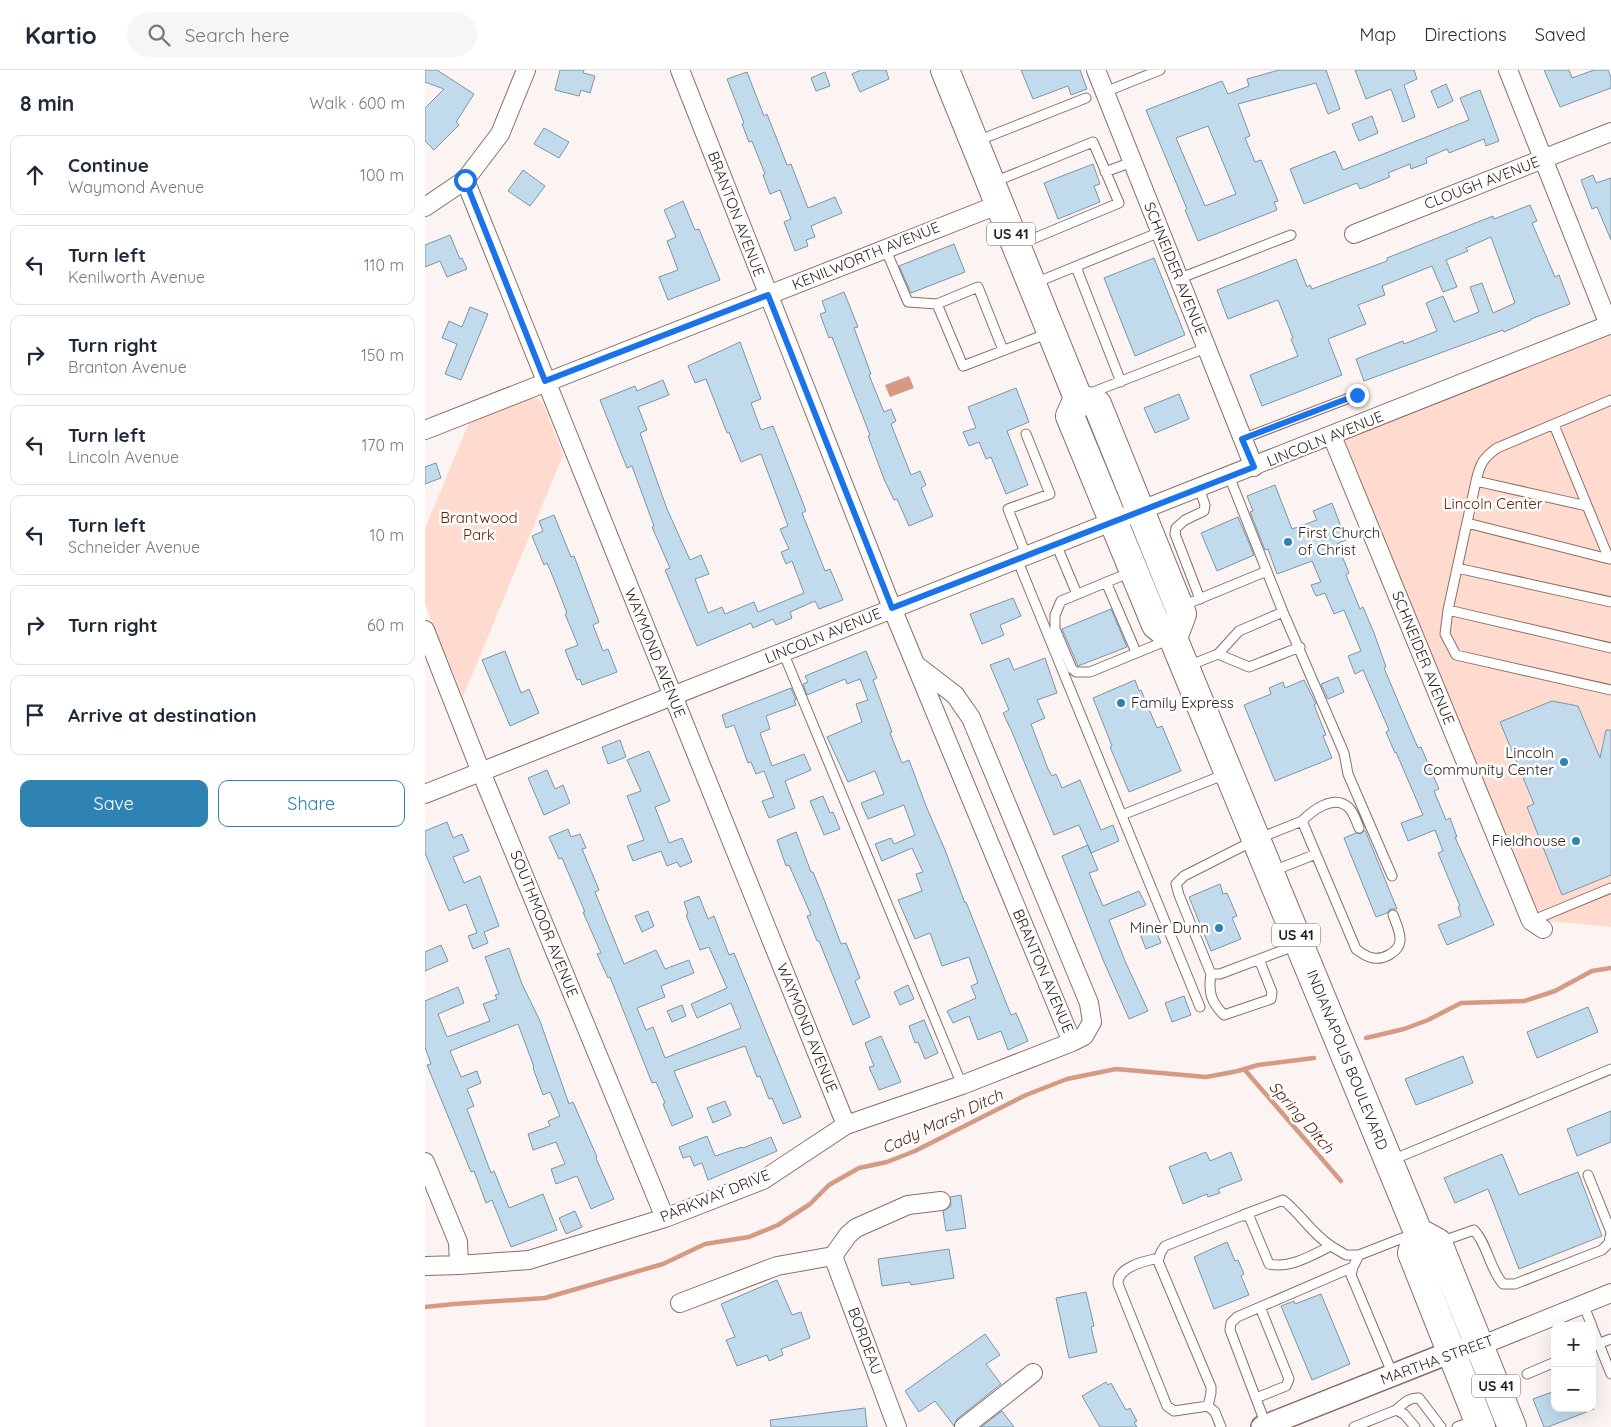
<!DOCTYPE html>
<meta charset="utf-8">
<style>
:root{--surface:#fff;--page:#f6f6f7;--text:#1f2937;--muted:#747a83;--line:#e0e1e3;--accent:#2e83b2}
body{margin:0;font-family:Quicksand,sans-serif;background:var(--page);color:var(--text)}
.controls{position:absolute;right:15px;bottom:15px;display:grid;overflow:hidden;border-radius:10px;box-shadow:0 5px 20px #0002}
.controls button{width:45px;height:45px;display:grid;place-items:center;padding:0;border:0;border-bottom:1px solid var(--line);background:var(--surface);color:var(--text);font:25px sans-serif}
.stop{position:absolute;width:15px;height:15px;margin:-11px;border:4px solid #1a73e8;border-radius:50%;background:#fff}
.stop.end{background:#1a73e8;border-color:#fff;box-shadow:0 1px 5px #0008}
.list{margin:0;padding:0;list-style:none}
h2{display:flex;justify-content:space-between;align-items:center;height:65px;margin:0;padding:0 20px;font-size:21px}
h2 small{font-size:16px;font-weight:400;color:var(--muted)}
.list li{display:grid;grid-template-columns:32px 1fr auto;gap:15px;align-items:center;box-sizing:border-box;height:80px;margin:0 10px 10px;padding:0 10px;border:1px solid var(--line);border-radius:10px}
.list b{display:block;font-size:19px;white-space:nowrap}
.list p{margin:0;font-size:16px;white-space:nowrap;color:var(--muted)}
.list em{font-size:16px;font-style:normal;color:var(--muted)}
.actions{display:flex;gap:10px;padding:15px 20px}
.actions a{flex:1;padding:11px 0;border:1px solid var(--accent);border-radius:10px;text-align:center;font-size:18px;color:var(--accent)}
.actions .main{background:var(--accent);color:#fff}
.icon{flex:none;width:28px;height:28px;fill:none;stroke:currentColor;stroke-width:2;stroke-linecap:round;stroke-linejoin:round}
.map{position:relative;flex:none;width:1186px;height:1357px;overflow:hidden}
header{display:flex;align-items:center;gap:30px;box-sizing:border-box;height:70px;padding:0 25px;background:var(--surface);border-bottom:1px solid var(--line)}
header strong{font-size:24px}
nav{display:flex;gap:28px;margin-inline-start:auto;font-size:18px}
.search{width:350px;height:45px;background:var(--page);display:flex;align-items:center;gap:12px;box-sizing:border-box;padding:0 18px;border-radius:28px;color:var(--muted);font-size:19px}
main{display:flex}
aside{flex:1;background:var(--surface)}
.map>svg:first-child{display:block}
</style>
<header>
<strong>Kartio</strong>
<div class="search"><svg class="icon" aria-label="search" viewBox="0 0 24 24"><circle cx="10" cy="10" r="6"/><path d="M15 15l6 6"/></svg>Search here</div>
<nav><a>Map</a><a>Directions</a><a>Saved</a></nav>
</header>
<main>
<aside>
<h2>8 min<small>Walk · 600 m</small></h2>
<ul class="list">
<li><svg class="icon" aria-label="ahead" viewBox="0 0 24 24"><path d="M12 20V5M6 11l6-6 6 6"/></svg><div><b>Continue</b><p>Waymond Avenue</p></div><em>100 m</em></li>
<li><svg class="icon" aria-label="left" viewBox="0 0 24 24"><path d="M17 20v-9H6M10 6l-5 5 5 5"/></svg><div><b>Turn left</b><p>Kenilworth Avenue</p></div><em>110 m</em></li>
<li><svg class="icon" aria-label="right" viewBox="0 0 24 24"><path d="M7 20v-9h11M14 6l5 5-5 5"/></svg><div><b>Turn right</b><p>Branton Avenue</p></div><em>150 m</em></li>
<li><svg class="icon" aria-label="left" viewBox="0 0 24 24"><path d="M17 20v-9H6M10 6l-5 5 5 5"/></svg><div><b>Turn left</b><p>Lincoln Avenue</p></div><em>170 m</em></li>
<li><svg class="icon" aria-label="left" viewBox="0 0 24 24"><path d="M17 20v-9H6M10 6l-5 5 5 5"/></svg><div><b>Turn left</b><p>Schneider Avenue</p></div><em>10 m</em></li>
<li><svg class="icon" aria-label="right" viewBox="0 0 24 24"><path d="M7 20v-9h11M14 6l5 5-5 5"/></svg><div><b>Turn right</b></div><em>60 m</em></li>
<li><svg class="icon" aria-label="arrive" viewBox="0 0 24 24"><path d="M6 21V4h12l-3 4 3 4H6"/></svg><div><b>Arrive at destination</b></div></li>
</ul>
<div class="actions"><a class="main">Save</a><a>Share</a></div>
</aside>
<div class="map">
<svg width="1186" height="1357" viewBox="0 0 1186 1357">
<rect width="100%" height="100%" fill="#fbf4f2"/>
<!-- green -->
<path fill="#fedbce" d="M1186,263V857L1114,850L914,369Z
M104,328H112L118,334L138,385L38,627L0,534V458L45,351Z"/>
<!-- water -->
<path fill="#d69983" d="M484,306L489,318L465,327L460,315Z"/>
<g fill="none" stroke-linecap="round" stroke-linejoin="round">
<!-- stream -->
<path stroke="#d69983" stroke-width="4.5" d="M941,968L979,959L1003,950L1036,933L1099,931L1130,921L1167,901L1186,898
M819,999L916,1111
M0,1237L29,1234L120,1228L238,1194L280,1174L324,1167L353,1155L385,1134L404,1115L434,1098L462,1092L490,1081L601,1025L642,1009L691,999L781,1007L813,1001L833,995L889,988"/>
</g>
<!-- building -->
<path fill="#c1dbed" stroke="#7c95a6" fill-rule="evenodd" d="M0,0H12L49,24L31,52L34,55L9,80L0,71V38L19,19L0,12Z
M135,0H159L158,3L170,6L165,23L156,20L154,26L130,20Z
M436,0H461L464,9L435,22L427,4Z
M596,0H655L662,19L646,25L643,16L608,29Z
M854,0H901L915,39L903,44L891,13L813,34L825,66L820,68L830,92L836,90L853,131L849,132L852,140L773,171L760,140L762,139L721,40L797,11L803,24L824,16L822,9ZM783,56L811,124L780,136L751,68Z
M930,0H989L992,9L979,15L990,47L978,52L966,19L941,29Z
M1119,0H1144L1147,8L1169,0H1183L1186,7V18L1135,37Z
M322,2L339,46L342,44L362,95L366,94L383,138L410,127L417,143L386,156L390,167L381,170L383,176L370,181L359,152L366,149L355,120L345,124L338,105L340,104L327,71L324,72L317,54L319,53L302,9Z
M400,2L405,16L391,21L386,8Z
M1021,14L1028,31L1013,38L1006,21Z
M1055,20L1074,71L1061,76L1059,69L1024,83L1022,79L1001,88L1002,93L986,99L985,94L963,103L965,107L935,119L932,113L879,134L865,99L910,81L918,100L1044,50L1035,28Z
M947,46L953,63L934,71L927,54Z
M119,58L144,72L134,88L109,74Z
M668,94L675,114L669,116L675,132L633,149L619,113Z
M98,100L120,116L105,136L83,121Z
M1168,105L1171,113L1186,108V170L1172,137L1167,139L1156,110Z
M258,131L270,160L274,159L295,210L243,230L234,207L253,200L242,171L251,167L239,140Z
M1105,135L1112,151L1107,153L1130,207L1134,205L1145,234L1106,249V250L1079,262L1078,260L939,311L931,289L978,271L979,274L1012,261L1001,233L1018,226L1029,252L1054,242L1045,217L1057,213L1068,243L1090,233L1066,167L1041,178L1043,181L1021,190L1032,217L1018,222L1007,196L957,216L960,225L933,235L941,254L903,269L917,305L837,336L825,305L873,286L866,269L868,268L853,230L803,249L792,220L871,189L882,217L885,215L887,219L962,191V188L1068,146L1069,149Z
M25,165L35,189L37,188L42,199L22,207L15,191L0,197V175Z
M529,174L540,202L486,223L474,196Z
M729,188L760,265L710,286L679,208Z
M419,222L433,257L429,258L446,304L444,305L459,342L466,339L471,351L466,354L486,405L495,401L501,415L496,418L508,446L484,456L472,429L469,430L459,409L443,366L445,365L407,267L404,268L395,244L401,242L397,231Z
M45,237L63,244L36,310L20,304L32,274L17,268L24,251L37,257Z
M315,272L336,329L326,333L336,360L348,356L381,441L377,443L400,501L405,499L418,530L394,539L390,531L365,542L367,548L351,555L348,549L328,558L326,553L272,576L240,500L245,498L227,457L229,456L207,396L202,398L175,330L210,316L212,321L238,310L244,325L213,337L222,360L215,363L242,439L265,490L276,485L284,504L270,509L283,543L297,537L300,544L329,532L333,542L379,523L367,491L361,494L356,482L364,479L355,459L363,456L336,384L316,392L304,362L302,363L281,309L270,313L263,296Z
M591,318L604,352L582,361L603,415L581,424L566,387L561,389L554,372L544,376L538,362L551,358L543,337Z
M754,324L764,349L730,363L719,338Z
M11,393L16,408L0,414V397Z
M850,415L867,459L892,450L888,441L907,433L921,470L912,474L924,503L921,505L935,539L938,537L949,563L961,597L959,598L978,643L993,678L996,677L1014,719L1009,721L1021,750L1025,748L1032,767H1030L1069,855L1022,875L1013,855L1036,846L1033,837L1035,836L1013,783L1018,781L1010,760L983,771L976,753L998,745L971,682L970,683L961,662L964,660L938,600L930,604L923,586L936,581L919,540L909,544L900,523L891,526L886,515L896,512L887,491L852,504L843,479L840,480L825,442L828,441L822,426Z
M129,445L146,487L149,486L174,552L168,555L178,581L183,579L192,602L157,615L155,609L152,610L140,580L153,575L140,544L142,543L128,507L122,493L119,495L107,466L118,461L114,451Z
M813,447L829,485L792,501L776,463Z
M588,528L596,546L575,555L579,565L557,574L545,544Z
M686,539L702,577L653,596L637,559Z
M80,581L96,623L104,619L114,643L85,656L57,590Z
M441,581L452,608L448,610L467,662L465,663L477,693L484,690L501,736L520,780L540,833L541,832L586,945L591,943L603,971L583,980L576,961L553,970L544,946L528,953L522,941L551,928L546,916L553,913L544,887L517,896L505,863L490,869L473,830L497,821L491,804L498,802L487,778L457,791L450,774L466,768L469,774L490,765L479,735L443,749L436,733L459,724L450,701L423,712L402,667L437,652L431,634L443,630L435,609L422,614L420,609L382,625L378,614L383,612L380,606Z
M584,588L589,600L620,588L632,623L612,630L620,648L606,654L623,699L627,706L631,704L637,718L655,710L676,760L688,755L694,771L666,783L654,755L629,765L587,662L578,643L584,640L565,595Z
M913,607L919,622L903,629L896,614Z
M710,610L714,621L716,620L732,658L737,656L756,701L704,722L685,677L687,676L668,628Z
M879,610L891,634L889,635L901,665L898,666L907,688L850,711L819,635L846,624L844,618L858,612L860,618Z
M366,618L371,630H369L371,635L341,646L345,659L335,663L347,696L379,684L386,700L360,711L370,738L344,748L337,731L349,727L339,701L331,704L326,692L323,693L309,655L301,658L297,645Z
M1127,631L1153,636L1175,688L1181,660H1186V805L1137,825L1102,737L1109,734L1075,652Z
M195,670L201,687L183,694L177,677Z
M224,681L245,731L230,737L244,773L257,768L267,792L255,797L252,792L242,796L236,781L208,791L202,776L219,770L202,726L216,721L202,690Z
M122,700L130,719L138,715L145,733L119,745L103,708Z
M398,726L405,743L408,742L415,759L399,765L385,731Z
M22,752L28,768L37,764L44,781L28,787L39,813L55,806L74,856L59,862L63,873L48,879L43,866L52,863L41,834L24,841L0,783V761Z
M143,759L146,767L155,764L161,778L157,779L174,820L170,822L199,894L231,880L240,899L264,890L269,903L236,916L240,927L212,938L221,960L228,957L240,988L316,958L306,933L272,948L266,934L302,918L284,877L275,880L261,845L263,844L259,832L274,826L283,849L289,846L304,885L309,883L376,1047L358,1054L347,1028L344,1029L335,1006L332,1007L320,976L249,1001L268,1047L247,1056L238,1034L240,1033L231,1012L227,1013L185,907L183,908L172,884L176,883L158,842H160L137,788L134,789L124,767Z
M940,760L972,839H965L962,843L951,847L919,768L931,763L936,764Z
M371,762L386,802H388L397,824L416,874L421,873L435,908L430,911L445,947L428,955L394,871H392L382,846L386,845L364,795L361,796L352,770Z
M663,775L673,800L664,803L678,836L714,821L721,835L684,850L700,891L723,941L704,949L679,892L637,786Z
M795,814L798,824L802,823L812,846L807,848L816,869L786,881L764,827Z
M223,841L229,856L217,862L210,846Z
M730,858L736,873L721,879L715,864Z
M16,875L23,891L0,901V882Z
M84,878L97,914L115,951L144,1034L148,1032L172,1087L171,1088L189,1129L166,1139L152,1106L131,1114L126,1099L140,1094L131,1072L108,1080L103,1064L125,1056L123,1051L135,1046L125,1022L118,1025L108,998L109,997L93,954L25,981L36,1007L52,1001L56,1013L42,1019L49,1036L42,1039L66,1103L69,1101L84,1138L118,1124L132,1160L86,1177L67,1130L61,1133L49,1101L46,1102L2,995L6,994L0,977V931L33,917L39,933L13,944L22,967L65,951L58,934L72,929L70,925L74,924L60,887Z
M483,915L489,929L475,935L469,922Z
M759,926L766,945L747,952L740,933Z
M257,935L261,946L247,952L242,941Z
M1163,937L1173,962L1112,988L1102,962Z
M499,950L513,983L500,989L493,972L490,973L484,956Z
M456,966L476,1012L454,1020L444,997L449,996L440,973Z
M1038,986L1048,1013L991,1035L980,1009Z
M300,1031L306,1045L288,1053L282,1038Z
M1186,1041V1072L1152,1086L1142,1059Z
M282,1066L290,1086L317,1077L318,1078L346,1067L352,1081L283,1110L277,1093L269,1096L265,1086L258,1088L254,1077Z
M781,1082L785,1091L806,1082L817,1110L793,1119L795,1123L783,1127L782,1124L758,1134L744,1097Z
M1077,1084L1094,1125L1153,1102L1177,1166L1094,1199L1063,1119L1030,1133L1019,1108Z
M536,1125L541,1158L521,1161L518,1141L526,1136L525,1127Z
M150,1141L157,1157L141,1164L134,1148Z
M802,1172L810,1191L813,1190L819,1204L816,1206L824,1225L789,1239L769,1187Z
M524,1179L529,1208L486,1215L485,1212L457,1216L453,1189Z
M352,1210L367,1245L376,1242L385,1268L356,1279L358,1285L344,1291L342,1285L312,1296L301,1270L310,1267L296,1234Z
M661,1222L669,1256L666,1257L672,1282L644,1288L631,1228Z
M896,1224L925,1294L887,1310L856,1236L869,1231L870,1234Z
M560,1264L575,1285L561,1294L576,1314L532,1349L529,1356L510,1331L494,1342L480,1321Z
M681,1312L683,1315L686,1313L701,1340L705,1338L712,1351L709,1352L712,1357H675L657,1326Z
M1130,1321V1338L1169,1339L1123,1357H1119L1108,1329Z
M440,1338L442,1357H346L345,1350Z
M577,1341L589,1357H556Z"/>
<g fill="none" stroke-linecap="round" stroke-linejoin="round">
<!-- service casing -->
<g stroke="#8b6f65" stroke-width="11">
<path id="service" d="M680,22L735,0
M552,71L661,28
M680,102L707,92
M569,112L668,72L694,133L593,175
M460,178L483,232L512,234
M651,197L696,312
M753,209L866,165
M610,213L735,162
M578,280L553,217L512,234L538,296L624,263
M663,324L781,278
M1186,330L1072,378C1058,388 1055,394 1051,411L1023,540L1020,564L1031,585L1186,620
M1129,355L1184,489H1186
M601,364L625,424L583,439L601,485
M817,369L932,325
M804,406L858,542L919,683L923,704L967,806
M1051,411L1162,436
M774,418L780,435L779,441L760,450L751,458L750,464L775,529
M1042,453L1184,489
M631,474L652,524
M592,489L775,937
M1032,498L1186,532
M706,502L636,531L630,545V559L647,599L651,602H665L743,570
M681,512L711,582
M757,536L842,501
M1023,540L1186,578
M358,582L537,1015
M793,584L824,597L875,577
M763,596L793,584L814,561L858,542
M697,745L801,704
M877,751C887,741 908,724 923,737C929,742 931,751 934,758
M848,801L891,784
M1106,851L1186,818
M872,875L795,904H786L754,825L751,814L759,806L832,769L877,751L931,879C936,883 941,887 948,888C958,890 974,882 975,871C976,863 971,853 968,845
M786,904C783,922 786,932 799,945L846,929L847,922L834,889
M967,1090L1186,999
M818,1145L858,1130C876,1144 887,1164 906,1176
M1015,1172L1049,1160C1063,1175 1064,1198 1078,1214H1090L1177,1180L1184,1173L1186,1162L1163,1105
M934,1185L928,1197L926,1205L968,1305
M733,1191L736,1182L740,1176L816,1146H824L844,1194C865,1199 887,1185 906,1176L921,1185H934L988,1164
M1158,1234L1167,1256
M1167,1257L1186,1304
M1167,1276L1186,1269
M1102,1304L1130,1292
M831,1328L861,1316L864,1309L835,1237
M783,1336L786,1323V1317L733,1191L729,1189C716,1192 692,1198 693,1214L742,1336L749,1341L783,1336L790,1342L796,1357
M971,1340C978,1334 984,1327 994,1328L1016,1357
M841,1355L805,1260L806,1253L812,1247L928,1197
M929,1357L971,1340L979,1344L990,1357
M1032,1357L1050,1350"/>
</g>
<!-- minor casing -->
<g stroke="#8b6f65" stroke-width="20">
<path id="minor" d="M255,0L467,538L647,972
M671,0L829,397
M1083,0L1184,255
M40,110L421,1055
M0,137L40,110L75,64L101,0
M929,164L1186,62
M0,360L575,134
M907,366L1106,851L1118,859
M0,560L56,702L240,1148
M0,724L1186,254
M0,1092L33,1172L34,1195
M408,1186L472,1357
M0,1196L34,1195L104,1190L240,1148L338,1110L421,1055L537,1015L647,972L659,966L667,952L664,933L546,648L530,625L491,595
M255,1233L352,1196L408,1186L423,1165L431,1158L483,1135L516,1131
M1055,1276L1186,1223
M539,1357L608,1303"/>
</g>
<!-- tertiary casing -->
<g stroke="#8b6f65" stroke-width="24">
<path id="tertiary" d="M837,1357L1026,1282L1042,1279"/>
</g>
<!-- trunk casing -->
<g stroke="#8b6f65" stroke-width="30">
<path id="trunk" d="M520,0L653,328L645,346L731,555L748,568L993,1162L1013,1173L1087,1357
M653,328L672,334L757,544L748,568
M993,1162L987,1183L1056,1357"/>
</g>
<!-- service -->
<use href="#service" stroke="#fff" stroke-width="9"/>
<!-- minor -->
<use href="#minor" stroke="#fff" stroke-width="18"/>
<!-- tertiary -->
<use href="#tertiary" stroke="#fff" stroke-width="21"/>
<!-- trunk -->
<use href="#trunk" stroke="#fff" stroke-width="28"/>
</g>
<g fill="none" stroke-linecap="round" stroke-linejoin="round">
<!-- route -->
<path stroke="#1a73e8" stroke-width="6" d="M40,110L120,311L343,225L467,538L829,397L817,369L932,325"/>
</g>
<!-- markers -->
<g fill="#2e83b2" stroke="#fff" stroke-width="2">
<circle cx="863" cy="472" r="5"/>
<circle cx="696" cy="633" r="5"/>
<circle cx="1139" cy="692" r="5"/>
<circle cx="1151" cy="771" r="5"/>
<circle cx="794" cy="858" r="5"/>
</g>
<g text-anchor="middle" stroke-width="5" stroke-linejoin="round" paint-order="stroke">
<!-- shield labels -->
<g fill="#fff" stroke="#6a625f" stroke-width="1">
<rect x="562" y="152.5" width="48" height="23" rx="4"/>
<rect x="847" y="853.5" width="48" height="23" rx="4"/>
<rect x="1047" y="1304.5" width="48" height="23" rx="4"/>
</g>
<g font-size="14" font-weight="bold" fill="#2a1f1a">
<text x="586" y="169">US 41</text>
<text x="871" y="870">US 41</text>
<text x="1071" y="1321">US 41</text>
</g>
<!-- street labels -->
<g font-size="15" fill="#2a1f1a" stroke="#fff">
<text transform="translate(1057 113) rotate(-21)" y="5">CLOUGH AVENUE</text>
<text transform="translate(311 144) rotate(69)" y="5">BRANTON AVENUE</text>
<text transform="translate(441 186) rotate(-22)" y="5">KENILWORTH AVENUE</text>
<text transform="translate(750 199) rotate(68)" y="5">SCHNEIDER AVENUE</text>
<text transform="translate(900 369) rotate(-22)" y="5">LINCOLN AVENUE</text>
<text transform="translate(398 566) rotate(-22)" y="5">LINCOLN AVENUE</text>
<text transform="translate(230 583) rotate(68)" y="5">WAYMOND AVENUE</text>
<text transform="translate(998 588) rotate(68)" y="5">SCHNEIDER AVENUE</text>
<text transform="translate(119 854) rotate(68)" y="5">SOUTHMOOR AVENUE</text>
<text transform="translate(618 901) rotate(67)" y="5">BRANTON AVENUE</text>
<text transform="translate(382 958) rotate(68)" y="5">WAYMOND AVENUE</text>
<text transform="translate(922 990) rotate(68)" y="5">INDIANAPOLIS BOULEVARD</text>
<text transform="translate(290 1126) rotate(-22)" y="5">PARKWAY DRIVE</text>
<text transform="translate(440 1271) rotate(69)" y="5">BORDEAU</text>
<text transform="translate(1012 1290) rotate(-20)" y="5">MARTHA STREET</text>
</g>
<!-- park labels -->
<g font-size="15" fill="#692200" stroke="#fff">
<text x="1068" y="439">Lincoln Center</text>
<text x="54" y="453">Brantwood<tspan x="54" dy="17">Park</tspan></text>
</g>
<!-- poi labels -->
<g font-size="15" fill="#2a1f1a" stroke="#fff" text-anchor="end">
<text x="873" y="468" text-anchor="start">First Church<tspan x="873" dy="17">of Christ</tspan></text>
<text x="706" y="638" text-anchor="start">Family Express</text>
<text x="1129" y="688">Lincoln<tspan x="1129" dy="17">Community Center</tspan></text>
<text x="1141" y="776">Fieldhouse</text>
<text x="784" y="863">Miner Dunn</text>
</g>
<!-- water labels -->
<g font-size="16" font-style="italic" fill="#59220b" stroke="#fff">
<text transform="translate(877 1047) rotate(49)" y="6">Spring Ditch</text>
<text transform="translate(517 1051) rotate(-25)" y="6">Cady Marsh Ditch</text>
</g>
</g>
</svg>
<div class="controls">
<button>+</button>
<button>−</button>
</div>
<div class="stop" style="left:40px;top:110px"></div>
<div class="stop end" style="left:932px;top:325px"></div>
</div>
</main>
